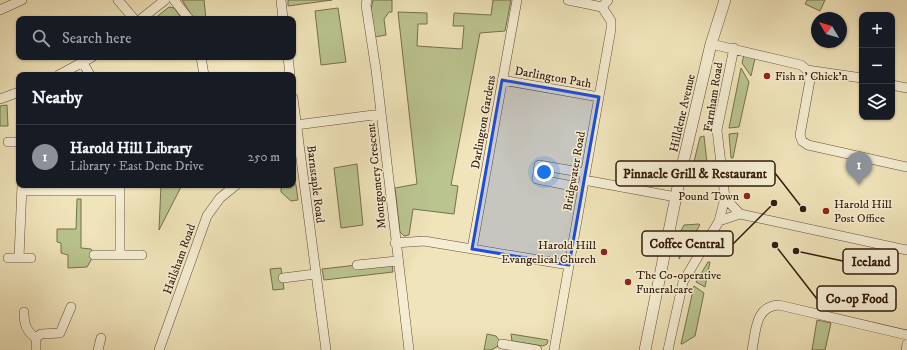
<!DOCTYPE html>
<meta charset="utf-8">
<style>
:root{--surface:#171b24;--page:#20242c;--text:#f1f3f6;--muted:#9ea1a6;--line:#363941;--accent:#8c9099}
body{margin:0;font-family:"IM FELL DW Pica",serif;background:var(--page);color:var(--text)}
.controls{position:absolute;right:12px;top:12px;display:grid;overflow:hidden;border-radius:8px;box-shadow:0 1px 3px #0004}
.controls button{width:36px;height:36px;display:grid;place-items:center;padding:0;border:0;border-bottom:1px solid var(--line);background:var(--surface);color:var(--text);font:20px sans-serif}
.compass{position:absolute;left:811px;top:12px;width:36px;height:36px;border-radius:50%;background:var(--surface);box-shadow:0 1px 3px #0004;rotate:308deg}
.you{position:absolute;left:544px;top:172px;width:14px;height:14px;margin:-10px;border:3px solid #fff;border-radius:50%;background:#1a73e8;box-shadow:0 0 0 6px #1a73e833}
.badge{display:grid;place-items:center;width:26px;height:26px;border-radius:50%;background:var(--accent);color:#fff;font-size:13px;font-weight:700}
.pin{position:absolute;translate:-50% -33px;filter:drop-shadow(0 1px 2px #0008)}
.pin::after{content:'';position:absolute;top:21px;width:14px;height:12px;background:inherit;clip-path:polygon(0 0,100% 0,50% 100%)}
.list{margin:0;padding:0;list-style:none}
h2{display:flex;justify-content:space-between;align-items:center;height:52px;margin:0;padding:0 16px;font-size:17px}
h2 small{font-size:13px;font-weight:400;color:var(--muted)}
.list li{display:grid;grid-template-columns:26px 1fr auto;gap:12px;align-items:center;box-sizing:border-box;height:64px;padding:0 16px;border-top:1px solid var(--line)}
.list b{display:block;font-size:15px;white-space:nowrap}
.list p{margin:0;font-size:13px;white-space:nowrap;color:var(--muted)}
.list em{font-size:13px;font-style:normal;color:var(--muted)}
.icon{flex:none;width:22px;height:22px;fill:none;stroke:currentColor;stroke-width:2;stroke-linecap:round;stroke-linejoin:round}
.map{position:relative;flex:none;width:907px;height:350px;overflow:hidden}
.search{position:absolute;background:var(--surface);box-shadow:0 1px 3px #0004;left:16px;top:16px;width:280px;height:44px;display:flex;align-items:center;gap:10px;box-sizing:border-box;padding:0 14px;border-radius:8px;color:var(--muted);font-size:15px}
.panel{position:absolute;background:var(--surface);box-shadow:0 1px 3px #0004;left:16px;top:72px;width:280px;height:116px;border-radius:8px}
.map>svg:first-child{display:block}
</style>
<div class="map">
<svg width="907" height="350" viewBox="0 0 907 350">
<rect width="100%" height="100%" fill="#f0e4ba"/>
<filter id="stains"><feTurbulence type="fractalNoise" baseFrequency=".005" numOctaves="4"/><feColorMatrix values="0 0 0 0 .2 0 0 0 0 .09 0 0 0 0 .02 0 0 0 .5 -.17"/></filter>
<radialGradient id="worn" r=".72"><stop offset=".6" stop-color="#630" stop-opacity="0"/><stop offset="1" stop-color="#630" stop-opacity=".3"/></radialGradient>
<!-- green -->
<path fill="#bac48f" stroke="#766f4e" d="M182,0H204L206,19H194Z
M288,0H332L288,6Z
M373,0H392V12H389L384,19L386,35L375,37L371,9Z
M493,0H511L505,31L480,33L451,185L458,186L454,214L413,209L409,235L404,236L400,232L395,188L417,184L398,12L427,13V24H418L417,46L462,49L464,26H453L454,13L491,15Z
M807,0H825L820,11L805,4Z
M169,7L174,8L182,19H154Z
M338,8L346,62L321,65L315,11Z
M744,55L755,58L751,76L742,63Z
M741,68L749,82L739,127L729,128Z
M7,105L8,126H0V106Z
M738,133L733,158H731L729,134Z
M704,136L709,181L707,182L692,170L700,137Z
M357,164L363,225L341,228L334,168Z
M293,181L296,185L298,200L291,201L281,192V185H293Z
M161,185H182L159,230Z
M77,199H81V248L91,249L94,255L87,267L68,268V255L61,253V243L57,242V229H76Z
M699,224L700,225L679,259L683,240L677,238L684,225Z
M708,262H710L705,287L696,282Z
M392,264L393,272L324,280L322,269L357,265Z
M281,268L284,289L273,290L270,269Z
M694,286L704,293L695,336L682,344H681Z
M817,320L831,323L825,350H812Z
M487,334L496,336L502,344L491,350H484Z
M511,334L548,340L547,344L543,346L512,341Z"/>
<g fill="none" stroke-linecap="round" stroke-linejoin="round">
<!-- minor casing -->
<g stroke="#624c38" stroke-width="10">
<path id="minor" d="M118,0L134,19
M174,0L189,19
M281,0L283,19
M367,0L366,5L376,70L409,350
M568,0L602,7
M0,10L22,0
M141,19L165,0
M711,44L801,65L807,70L810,80L800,135L802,141L808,145L907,167
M201,57L204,75
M288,57L290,75
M83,63L90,75
M807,70L862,78
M59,75L92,57
M502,80L599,97
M892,85L907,88
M293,98L326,350
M0,99L19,92
M296,125L381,114
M8,142H19
M584,180L676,197
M582,188L537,179L539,165L585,173
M22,191H120
M725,198L740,214L907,250
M719,221L740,214
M395,243L424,241L569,265
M472,249L517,0
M120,254V186
M94,255H142
M8,258H31
M19,258L22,185
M357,265L397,261
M283,278L315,274
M24,312C24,324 26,331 36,338
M502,344L537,350
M36,350V338L41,334L60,333L71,307
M98,350L101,338
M159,350L207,216L220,198L236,185
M554,350L611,29V21L602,7L608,0
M668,350L683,282L719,221L725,198L717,130L734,48
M752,350C756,331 755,306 779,305L907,335
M906,350L907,344"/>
</g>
<!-- tertiary casing -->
<g stroke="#624c38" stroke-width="12">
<path id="tertiary" d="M645,350L682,167L711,44L725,0"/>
</g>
<!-- minor -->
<use href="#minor" stroke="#f5edd2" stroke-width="9"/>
<!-- tertiary -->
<use href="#tertiary" stroke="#f5edd2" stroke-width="11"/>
</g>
<!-- marked area -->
<path fill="#1d4ed8" fill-opacity="0.2" stroke="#1d4ed8" stroke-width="3" stroke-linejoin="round" d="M502,80L599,97L569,265L472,249Z"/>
<!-- markers -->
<g fill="#8f2418" stroke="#f5edd2" stroke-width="1.5">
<circle cx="767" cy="76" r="4"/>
<circle cx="747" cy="196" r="4"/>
<circle cx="826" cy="211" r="4"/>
<circle cx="604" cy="252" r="4"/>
<circle cx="628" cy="282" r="4"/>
</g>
<g text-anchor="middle" stroke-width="3" stroke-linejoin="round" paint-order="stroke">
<!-- poi labels -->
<g font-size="12" fill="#331a0c" stroke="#f5edd2" text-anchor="start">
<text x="775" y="80">Fish n' Chick'n</text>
<text x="739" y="200" text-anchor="end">Pound Town</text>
<text x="834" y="208">Harold Hill<tspan x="834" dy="14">Post Office</tspan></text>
<text x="596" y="249" text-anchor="end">Harold Hill<tspan x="596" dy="14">Evangelical Church</tspan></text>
<text x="636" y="279">The Co-operative<tspan x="636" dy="14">Funeralcare</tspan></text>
</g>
<!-- street labels -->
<g font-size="12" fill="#331a0c" stroke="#f5edd2">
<text transform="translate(553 77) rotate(10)" y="4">Darlington Path</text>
<text transform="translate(713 97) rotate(-81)" y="4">Farnham Road</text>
<text transform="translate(682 113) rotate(-77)" y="4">Hilldene Avenue</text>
<text transform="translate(483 122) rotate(-80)" y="4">Darlington Gardens</text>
<text transform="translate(574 171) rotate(-80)" y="4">Bridgwater Road</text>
<text transform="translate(376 176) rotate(-96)" y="4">Montgomery Crescent</text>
<text transform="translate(316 184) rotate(83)" y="4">Barnstaple Road</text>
<text transform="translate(179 259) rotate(-70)" y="4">Hailsham Road</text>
</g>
</g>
<!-- callouts -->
<path fill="none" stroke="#331a0c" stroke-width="1.5" d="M803 209L775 173M774 203L733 244M796 251L843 261M775 245L817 299"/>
<g fill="#331a0c" stroke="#f5edd2" stroke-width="1.5">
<circle cx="803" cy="209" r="4"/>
<circle cx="774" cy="203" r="4"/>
<circle cx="796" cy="251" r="4"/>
<circle cx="775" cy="245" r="4"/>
</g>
<g fill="#f5edd2" stroke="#331a0c" stroke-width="1.5">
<rect x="616" y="161" width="159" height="25" rx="4"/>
<rect x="642" y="231" width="91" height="25" rx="4"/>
<rect x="843" y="249" width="55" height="25" rx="4"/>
<rect x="817" y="286" width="79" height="25" rx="4"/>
</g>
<g font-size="13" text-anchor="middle" font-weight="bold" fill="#331a0c">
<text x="695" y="178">Pinnacle Grill &amp; Restaurant</text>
<text x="687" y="248">Coffee Central</text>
<text x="871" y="266">Iceland</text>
<text x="857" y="303">Co-op Food</text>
</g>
<rect width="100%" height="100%" filter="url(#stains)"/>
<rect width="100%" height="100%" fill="url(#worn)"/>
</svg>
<div class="controls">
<button>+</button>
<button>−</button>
<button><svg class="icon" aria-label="layers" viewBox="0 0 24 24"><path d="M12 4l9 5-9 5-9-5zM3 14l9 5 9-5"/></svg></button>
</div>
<svg class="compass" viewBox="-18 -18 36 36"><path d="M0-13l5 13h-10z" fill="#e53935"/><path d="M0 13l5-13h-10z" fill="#9ea1a6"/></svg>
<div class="you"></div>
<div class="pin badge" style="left:859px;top:185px">1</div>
<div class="search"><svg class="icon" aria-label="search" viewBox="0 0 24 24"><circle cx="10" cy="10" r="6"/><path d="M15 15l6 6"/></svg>Search here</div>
<section class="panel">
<h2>Nearby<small></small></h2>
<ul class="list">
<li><span class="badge">1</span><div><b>Harold Hill Library</b><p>Library · East Dene Drive</p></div><em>250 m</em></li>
</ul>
</section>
</div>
